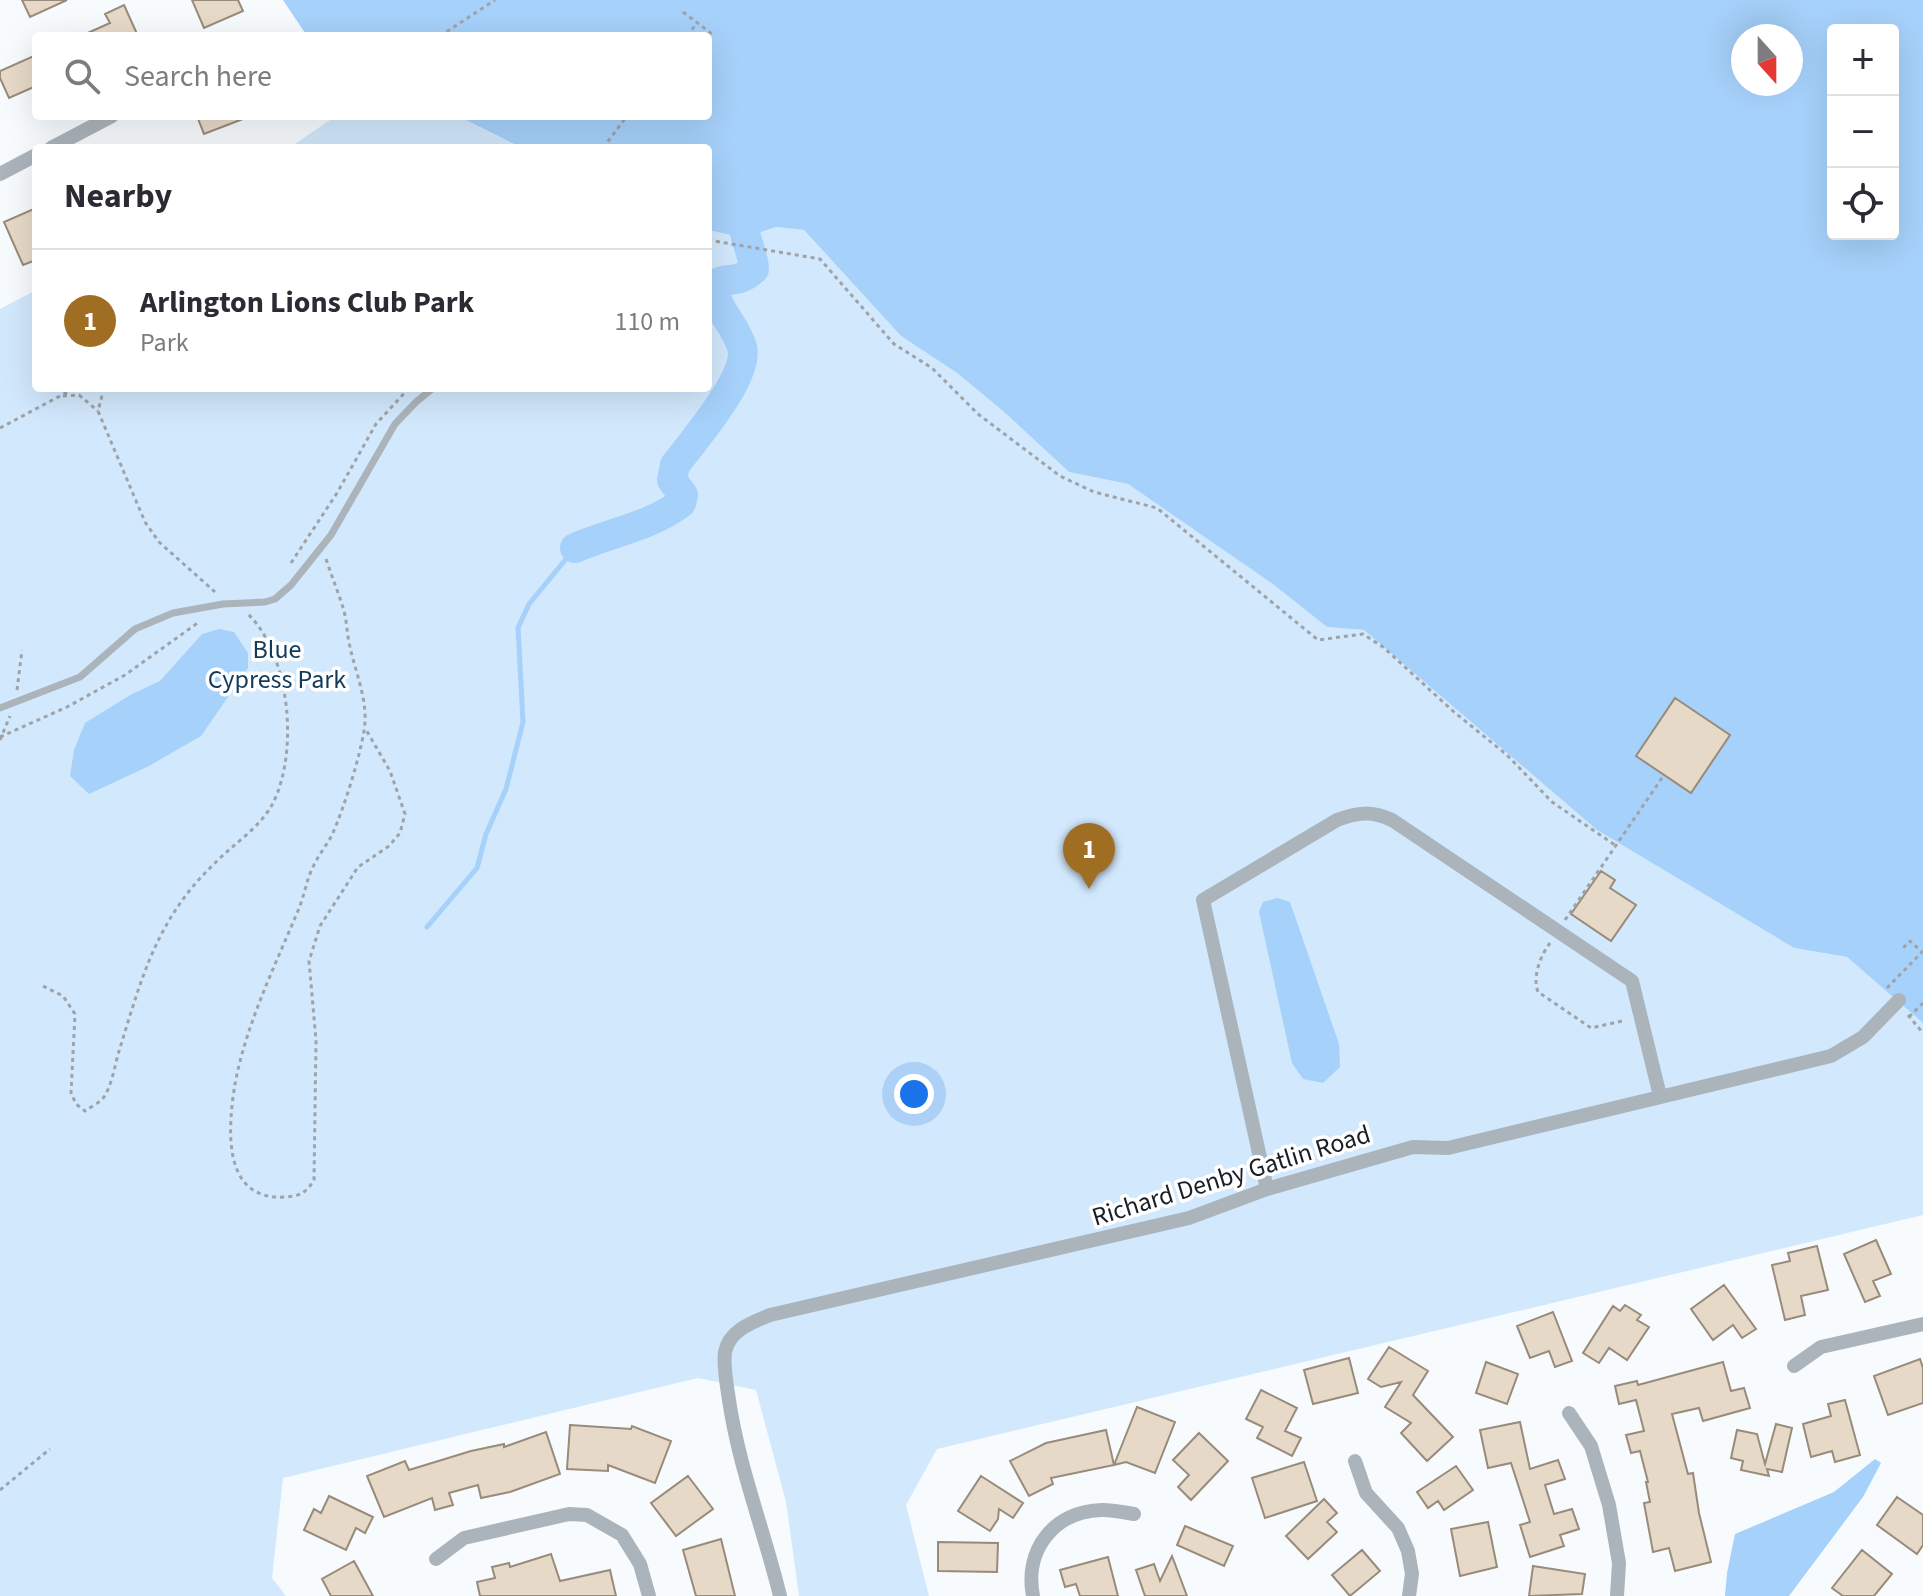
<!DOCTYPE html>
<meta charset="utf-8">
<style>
:root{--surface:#fff;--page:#f7f7f7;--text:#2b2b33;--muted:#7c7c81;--line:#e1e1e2;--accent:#9f6e23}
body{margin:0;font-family:"Source Sans 3",sans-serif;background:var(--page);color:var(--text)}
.controls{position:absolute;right:24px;top:24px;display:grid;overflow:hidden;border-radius:8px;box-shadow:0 8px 32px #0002}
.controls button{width:72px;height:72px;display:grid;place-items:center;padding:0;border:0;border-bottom:2px solid var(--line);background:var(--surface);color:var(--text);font:40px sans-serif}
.compass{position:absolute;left:1731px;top:24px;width:72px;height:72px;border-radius:50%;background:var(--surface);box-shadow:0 8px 32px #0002;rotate:159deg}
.you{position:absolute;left:914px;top:1094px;width:28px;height:28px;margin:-20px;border:6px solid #fff;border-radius:50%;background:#1a73e8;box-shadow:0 0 0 12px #1a73e833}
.badge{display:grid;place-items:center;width:52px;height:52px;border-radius:50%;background:var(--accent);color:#fff;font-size:26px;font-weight:700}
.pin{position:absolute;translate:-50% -66px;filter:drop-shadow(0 2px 4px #0008)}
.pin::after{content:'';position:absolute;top:42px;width:28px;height:24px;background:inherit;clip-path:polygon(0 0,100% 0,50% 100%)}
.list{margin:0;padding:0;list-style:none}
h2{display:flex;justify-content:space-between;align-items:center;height:104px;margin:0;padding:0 32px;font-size:34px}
h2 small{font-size:26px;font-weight:400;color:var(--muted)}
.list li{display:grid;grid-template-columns:52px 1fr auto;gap:24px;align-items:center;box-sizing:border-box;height:144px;padding:0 32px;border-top:2px solid var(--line)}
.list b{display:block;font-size:30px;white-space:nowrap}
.list p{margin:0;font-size:26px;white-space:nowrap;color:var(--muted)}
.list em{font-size:26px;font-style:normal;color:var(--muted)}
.icon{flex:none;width:44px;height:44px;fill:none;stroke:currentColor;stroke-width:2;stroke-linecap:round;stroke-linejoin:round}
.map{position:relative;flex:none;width:1923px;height:1596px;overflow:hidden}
.search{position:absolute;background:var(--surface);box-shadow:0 8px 32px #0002;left:32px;top:32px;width:680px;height:88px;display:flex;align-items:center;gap:20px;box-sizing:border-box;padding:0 28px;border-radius:8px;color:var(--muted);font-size:30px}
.panel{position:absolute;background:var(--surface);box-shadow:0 8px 32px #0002;left:32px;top:144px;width:680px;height:248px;border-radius:8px}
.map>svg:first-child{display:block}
</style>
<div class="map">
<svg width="1923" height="1596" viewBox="0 0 1923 1596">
<rect width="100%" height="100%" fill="#f8fbfe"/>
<!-- green -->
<path fill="#d2e8fc" d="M336,116H458L522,148H289Z
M776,227L804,230L901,336L957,373L1003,411L1069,472L1128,484L1274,585L1327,627L1364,630L1597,830L1794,948L1847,957L1923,1023V1215L937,1449L906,1505L929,1596H799L786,1502L756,1390L698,1378L283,1478L272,1578L286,1596H0V309L36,290V388H708V230L744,238Z"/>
<!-- water -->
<path fill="#a6d1fa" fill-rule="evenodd" d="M283,0H1923V1023L1847,957L1794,948L1597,830L1364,630L1327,627L1274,585L1128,484L1069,472L1003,411L957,373L901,336L804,230L776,227L744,238L708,230V148H522L458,116H708V36H307ZM1833,30H1893V234H1833ZM1743,36H1791V84H1743Z
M219,629L234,632L248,653V668L201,736L149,766L89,794L70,776L74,750L85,723L132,694L160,681L202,634Z
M1277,898L1290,902L1339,1044L1340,1067L1323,1083L1303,1079L1292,1063L1259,912L1263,902Z
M1875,1459L1881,1463L1863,1497L1789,1596H1725L1727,1573L1735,1534L1834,1492Z"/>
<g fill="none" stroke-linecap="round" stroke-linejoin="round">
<!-- stream -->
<path stroke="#a6d1fa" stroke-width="5" d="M427,927L477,868L486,834L506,789L523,722L518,628L529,604L575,548"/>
<!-- river -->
<path stroke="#a6d1fa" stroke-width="30" d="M575,548C611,532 650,527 681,503L683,495L672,480L675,465C693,441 750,376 742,347C735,324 716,309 712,286C727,275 736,286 754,269C753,252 744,239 743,221L760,207"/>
</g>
<!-- building -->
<path fill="#e7d9c7" stroke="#988b7a" stroke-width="2" d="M22,0H67L30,17Z
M192,0H238L243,11L204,28Z
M124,5L138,36H81L110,23L105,14Z
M36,55V86L9,98L0,78V71Z
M197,116H248V117L204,134Z
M36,208V260L23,265L4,222Z
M1675,698L1730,735L1691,793L1636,756Z
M1601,871L1615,880L1610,888L1636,905L1611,941L1571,914Z
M1876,1240L1891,1274L1873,1281L1880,1296L1865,1302L1844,1254Z
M1817,1246L1828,1290L1801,1296L1805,1315L1785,1320L1772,1265L1790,1261L1788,1253Z
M1724,1285L1756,1329L1742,1338L1733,1325L1713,1340L1691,1309Z
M1625,1305L1641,1315L1637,1320L1649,1327L1627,1360L1609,1348L1599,1363L1583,1353L1613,1306L1620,1311Z
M1553,1312L1572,1361L1555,1367L1549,1351L1530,1358L1517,1326Z
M1389,1347L1428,1371L1413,1395L1453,1437L1427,1461L1401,1433L1411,1423L1385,1407L1401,1382L1381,1387L1368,1379Z
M1349,1358L1358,1393L1313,1404L1304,1370Z
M1920,1359L1923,1368V1403L1888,1415L1874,1376Z
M1486,1362L1518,1374L1507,1404L1476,1393Z
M1723,1362L1731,1391L1744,1388L1750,1408L1703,1421L1699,1408L1672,1414L1688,1474L1693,1473L1699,1513L1711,1562L1675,1571L1669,1548L1653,1552L1644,1503L1650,1502L1646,1482H1648L1640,1451L1631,1453L1626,1435L1644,1431L1636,1400L1619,1404L1615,1386L1637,1381L1638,1385Z
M1261,1390L1297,1408L1285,1431L1301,1438L1292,1456L1257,1438L1263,1427L1246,1419Z
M1845,1400L1860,1455L1835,1462L1832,1451L1811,1457L1803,1424L1831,1416L1828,1404Z
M1137,1407L1175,1422L1155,1473L1126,1462L1114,1465Z
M1520,1422L1530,1469L1558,1460L1565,1479L1545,1485L1554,1514L1572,1509L1579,1529L1560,1535L1564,1546L1530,1557L1520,1525L1530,1522L1511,1463L1488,1468L1480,1430Z
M1776,1424L1792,1428L1782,1472L1767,1469L1769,1476L1741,1470L1743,1461L1731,1458L1737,1430L1757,1434L1765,1464Z
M570,1425L631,1429L632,1426L671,1441L655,1483L608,1465V1471L567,1469Z
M1106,1430L1114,1465L1051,1478L1053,1484L1029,1496L1010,1461L1046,1443Z
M546,1432L560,1474L510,1492L481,1498L478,1485L449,1493L453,1505L435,1510L432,1498L384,1517L367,1476L405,1461L409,1470L471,1451L504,1444V1447Z
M1199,1433L1228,1461L1191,1500L1178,1487L1189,1475L1173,1460Z
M1304,1462L1317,1501L1265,1518L1252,1478Z
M1456,1466L1473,1490L1444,1510L1438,1501L1428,1508L1417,1492Z
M688,1476L713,1509L676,1536L651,1503Z
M981,1476L1023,1503L1013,1518L999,1509L998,1519L990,1531L958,1511Z
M329,1496L373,1517L365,1533L356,1528L346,1550L304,1530L314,1509L321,1513Z
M1897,1497L1923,1515V1545L1917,1554L1877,1525Z
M1324,1499L1337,1513L1327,1522L1337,1532L1308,1559L1286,1536Z
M1488,1522L1497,1567L1460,1576L1451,1529Z
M1185,1526L1233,1546L1224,1566L1177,1545Z
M721,1539L735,1596H696L683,1550Z
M938,1542L998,1543L997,1572L938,1571Z
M1362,1550L1380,1571L1350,1596L1332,1575Z
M1862,1550L1892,1574L1874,1596H1843L1832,1588Z
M551,1554L560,1581L610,1570L616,1596H480L477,1582L495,1578L492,1567L509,1563L510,1567Z
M1172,1556L1187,1596H1145L1136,1570L1154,1564L1160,1581Z
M1108,1557L1118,1596H1080L1076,1584L1065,1587L1060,1570Z
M354,1561L373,1596H331L322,1579Z
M1533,1566L1585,1574L1582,1594L1529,1596Z"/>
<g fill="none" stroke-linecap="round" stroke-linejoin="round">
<!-- path -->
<path stroke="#9fa3a7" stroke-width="3" stroke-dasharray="4 4" stroke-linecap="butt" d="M683,12L712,34
M440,36L495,0
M687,36L697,23
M603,148L627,116
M708,240L820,259L894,344L932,368L978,414L1060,476L1094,492L1157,508L1318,640L1363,634L1383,647L1454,712L1507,755L1552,802L1615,845
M104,388L98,411L145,522L159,542L215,592
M63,396L79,395L98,411
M0,428L75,388
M326,559C332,577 339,594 344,611C347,623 347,635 350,647C356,675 369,702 364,731C359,760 344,808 332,835C326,846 318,856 313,867C306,881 304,898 297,913C274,968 246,1025 235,1084C228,1127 221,1201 285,1197C300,1196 306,1193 314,1180L316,1040L309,961L320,926L358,867L389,846L400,833L405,814L390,771L365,728
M291,563L337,493L376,424L409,388
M17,690L22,650
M0,737L67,707L125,675L199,622
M0,740L10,716
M1565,920L1664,775
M1550,943C1541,955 1532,976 1538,992L1591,1028L1622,1021L1625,1023
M43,986L63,996L75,1014L71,1093L76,1104L85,1111C91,1107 99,1103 104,1097C112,1085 115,1064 119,1051C131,1013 142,972 160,937C174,909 192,885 214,864C232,845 261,827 273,803C299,751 290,655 248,614
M1887,988L1922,952L1910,941L1903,948
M1908,1015L1923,1033
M1909,1017L1923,1003
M0,1490L50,1449"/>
<!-- service -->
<path stroke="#acb4bb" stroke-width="7" d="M0,708L80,677L135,629L173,613L223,604L265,602L275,599L291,585L331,535L395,424L416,402L433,388"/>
<!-- minor -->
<path stroke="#acb4bb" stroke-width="14" d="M51,148L112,116
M0,174L36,155
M1267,1189L1203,900L1337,820C1358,812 1372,811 1392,820L1632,981L1660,1096
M1794,1366L1821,1347L1923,1324
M1569,1413L1591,1446L1609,1505L1619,1563L1617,1596
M1355,1461L1366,1493L1398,1528L1408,1551L1412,1574L1409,1596
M436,1559L464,1538L569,1514L587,1515L622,1535L640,1564L649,1596
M780,1596C764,1530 739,1468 729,1400C727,1385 723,1367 725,1352C729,1330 753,1322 770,1315L1189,1218L1267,1189L1413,1147L1448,1148L1831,1056L1863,1037L1899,1000
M1033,1596C1024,1550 1054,1511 1102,1510C1112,1510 1123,1512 1134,1514"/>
</g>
<g text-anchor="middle" stroke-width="7" stroke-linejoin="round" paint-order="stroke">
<!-- park labels -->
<g font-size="26" fill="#123b5b" stroke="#fff">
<text x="277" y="658">Blue<tspan x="277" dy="30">Cypress Park</tspan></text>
</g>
<!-- street labels -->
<g font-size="26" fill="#191f25" stroke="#fff">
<text transform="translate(1231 1175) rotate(-17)" y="9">Richard Denby Gatlin Road</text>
</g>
</g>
</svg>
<div class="controls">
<button>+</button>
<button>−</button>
<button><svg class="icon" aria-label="locate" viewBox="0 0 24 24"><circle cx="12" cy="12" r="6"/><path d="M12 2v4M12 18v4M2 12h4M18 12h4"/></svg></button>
</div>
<svg class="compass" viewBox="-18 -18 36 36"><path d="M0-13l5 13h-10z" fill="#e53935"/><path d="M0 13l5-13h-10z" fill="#7c7c81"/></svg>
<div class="you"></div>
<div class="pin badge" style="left:1089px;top:889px">1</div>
<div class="search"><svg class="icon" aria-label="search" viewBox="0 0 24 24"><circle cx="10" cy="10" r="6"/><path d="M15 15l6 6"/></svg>Search here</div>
<section class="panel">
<h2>Nearby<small></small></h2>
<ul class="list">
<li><span class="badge">1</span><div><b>Arlington Lions Club Park</b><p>Park</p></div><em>110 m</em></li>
</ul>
</section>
</div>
